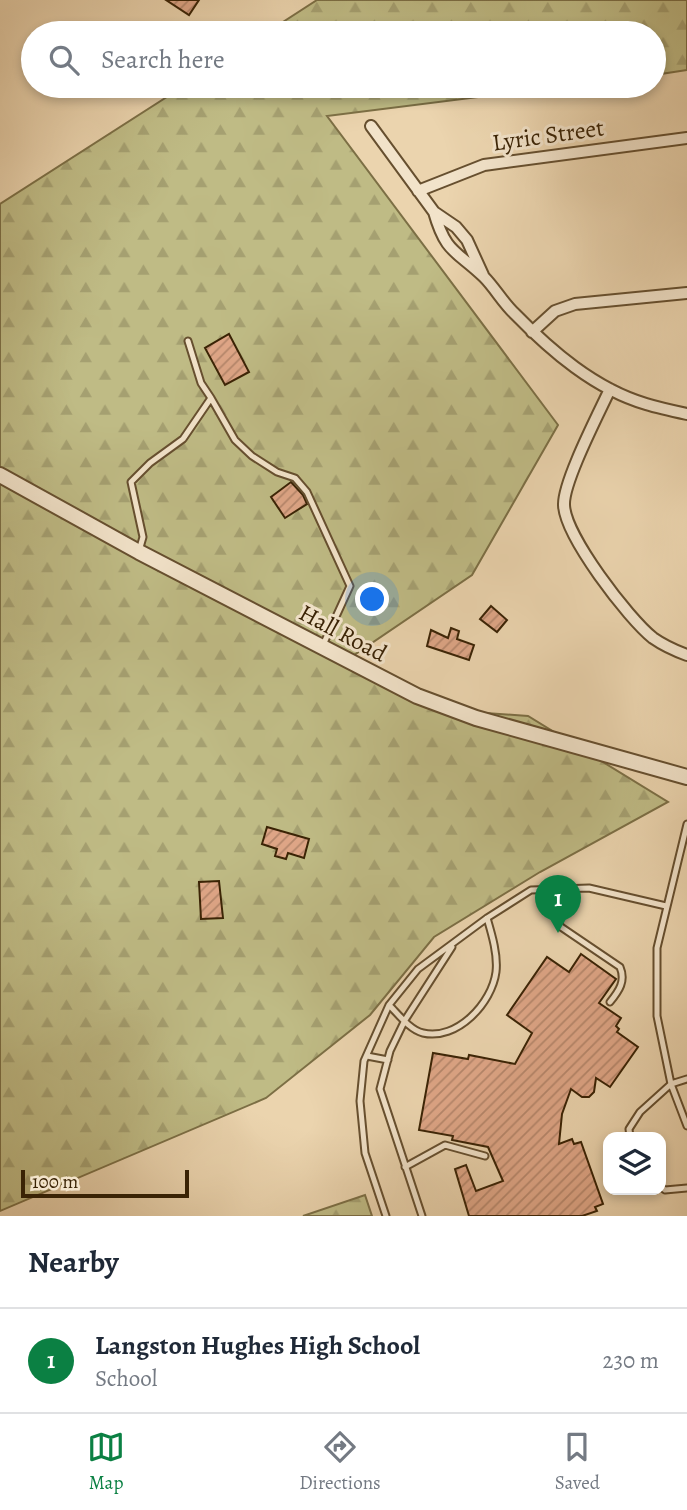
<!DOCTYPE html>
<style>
:root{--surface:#fff;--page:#f2f2f3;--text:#1f2937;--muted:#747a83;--line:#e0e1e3;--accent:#0b8043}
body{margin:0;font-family:Alegreya,serif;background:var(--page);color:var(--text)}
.controls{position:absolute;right:21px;bottom:21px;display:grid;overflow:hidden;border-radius:14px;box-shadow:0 4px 10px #0003}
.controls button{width:63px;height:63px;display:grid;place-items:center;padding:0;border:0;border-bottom:2px solid var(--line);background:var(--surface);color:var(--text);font:35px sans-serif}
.scale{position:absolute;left:21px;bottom:18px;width:168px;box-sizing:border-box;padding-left:7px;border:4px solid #3a2305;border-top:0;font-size:19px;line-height:24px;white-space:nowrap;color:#3a2305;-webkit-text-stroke:5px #f2e3ca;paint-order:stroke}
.you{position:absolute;left:373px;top:600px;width:24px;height:24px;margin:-18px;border:5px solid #fff;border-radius:50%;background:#1a73e8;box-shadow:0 0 0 10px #1a73e833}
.badge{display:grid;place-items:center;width:46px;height:46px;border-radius:50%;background:var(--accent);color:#fff;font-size:23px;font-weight:700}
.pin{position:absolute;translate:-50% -58px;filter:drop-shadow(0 2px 4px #0008)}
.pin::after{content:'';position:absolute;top:37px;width:24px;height:21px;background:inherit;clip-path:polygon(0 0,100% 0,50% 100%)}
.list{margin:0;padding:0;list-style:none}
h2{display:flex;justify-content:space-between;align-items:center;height:91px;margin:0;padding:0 28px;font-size:30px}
h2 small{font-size:23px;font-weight:400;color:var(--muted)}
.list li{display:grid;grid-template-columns:46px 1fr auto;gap:21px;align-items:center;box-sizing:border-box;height:105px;padding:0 28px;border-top:2px solid var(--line)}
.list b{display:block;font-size:26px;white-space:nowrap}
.list p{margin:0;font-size:23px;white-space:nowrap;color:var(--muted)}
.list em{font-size:23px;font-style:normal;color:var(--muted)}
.icon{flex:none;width:38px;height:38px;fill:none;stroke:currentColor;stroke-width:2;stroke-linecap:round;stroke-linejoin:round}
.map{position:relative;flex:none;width:687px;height:1216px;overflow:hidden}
.search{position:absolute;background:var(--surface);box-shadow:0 4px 10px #0003;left:21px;right:21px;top:21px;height:77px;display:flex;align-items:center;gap:18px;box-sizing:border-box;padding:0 24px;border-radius:38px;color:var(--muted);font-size:26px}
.sheet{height:196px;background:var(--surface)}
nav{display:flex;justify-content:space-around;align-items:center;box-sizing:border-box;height:98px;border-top:2px solid var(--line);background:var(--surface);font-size:19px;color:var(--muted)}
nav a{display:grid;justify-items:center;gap:4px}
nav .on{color:var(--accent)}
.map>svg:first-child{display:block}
</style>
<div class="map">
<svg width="687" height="1216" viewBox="0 0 687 1216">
<defs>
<pattern id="forest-firs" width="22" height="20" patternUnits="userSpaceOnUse" patternTransform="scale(1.75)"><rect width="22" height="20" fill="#bfbb85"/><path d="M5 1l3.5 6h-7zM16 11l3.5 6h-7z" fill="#a5a071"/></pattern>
<pattern id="building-hatch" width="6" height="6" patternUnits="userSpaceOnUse" patternTransform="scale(1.75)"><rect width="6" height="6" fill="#dfa687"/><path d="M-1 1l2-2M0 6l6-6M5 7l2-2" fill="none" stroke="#b6876c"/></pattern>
</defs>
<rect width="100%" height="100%" fill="#ebd4ae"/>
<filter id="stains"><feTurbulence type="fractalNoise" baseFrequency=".00286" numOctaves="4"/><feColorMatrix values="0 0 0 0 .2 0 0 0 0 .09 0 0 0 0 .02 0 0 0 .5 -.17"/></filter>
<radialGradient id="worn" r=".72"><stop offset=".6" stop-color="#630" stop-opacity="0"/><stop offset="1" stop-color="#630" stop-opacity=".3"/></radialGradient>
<!-- forest -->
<path fill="url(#forest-firs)" stroke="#7c6f45" stroke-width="2" d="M317,0H687V70L654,75V33H266Z
M184,86H566L327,116L558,425L472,575L344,662L430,709L528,716L668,802L540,872L434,937L370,1015L266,1098L0,1211V204Z
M365,1195L372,1216H303Z"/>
<!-- building -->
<path fill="url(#building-hatch)" stroke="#3a2305" stroke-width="2" d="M166,0H199L189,15Z
M229,334L249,372L225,385L205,348Z
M291,482L303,495L307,504L285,518L271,497Z
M491,606L507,620L497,632L480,619Z
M451,628L459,631L457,639L474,645L469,660L427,646L431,630L448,638Z
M267,827L309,839L304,858L288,853L286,859L275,856L277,849L262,844Z
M219,881L223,918L201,919L199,882Z
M581,954L616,979L599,1003L621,1018L616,1026L619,1029L617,1032L638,1047L610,1087L596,1078L594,1092L589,1097H582L571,1089L562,1114L559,1144L572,1139L574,1144L581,1142L603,1204L595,1207L597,1211L582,1216H469L455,1169L466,1165L476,1191L503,1181L488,1147L452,1140L453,1136L419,1130L433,1053L468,1059L469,1055L515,1064L532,1033L507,1015L547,957L569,972Z"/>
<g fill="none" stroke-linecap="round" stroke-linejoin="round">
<!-- service casing -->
<g stroke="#664f2f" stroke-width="9">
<path id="service" d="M188,341L201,383L211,398
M139,551L143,537L131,482L150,463L183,439L211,398L235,440L252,456L277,472L295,478L307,492L350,586L323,645
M687,824L657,948V1016L671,1084L687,1079
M545,889L551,911L561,927L620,967C626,981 619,991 610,1002
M389,1005C398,1014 410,1030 423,1033C457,1041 492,1003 496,972C498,955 492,935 487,918
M367,1056L388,1060
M630,1137L629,1129L640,1112L671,1084L687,1126
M405,1167L445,1145L485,1156
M661,1187L665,1190L687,1188
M386,1216L365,1153L360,1101L364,1061L389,1005L418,969L487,918L531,890L589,888L666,906
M422,1216L380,1089L390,1051L405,1020L452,947"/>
</g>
<!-- minor casing -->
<g stroke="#664f2f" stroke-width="14">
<path id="minor" d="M371,126L434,212L456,227L467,240L483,275
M418,191L484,165L687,138
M434,212C446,254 456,250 484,277C495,288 503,303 515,314C551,351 595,389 646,404C659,408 673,411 687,414
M532,332L555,311L575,304L687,293
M610,389C599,413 563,482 564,505C565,536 628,618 653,638C663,645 676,651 687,655"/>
</g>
<!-- tertiary casing -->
<g stroke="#664f2f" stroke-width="18">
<path id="tertiary" d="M0,475L139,552L417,696L476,718L687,777"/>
</g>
<!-- service -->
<use href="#service" stroke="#f2e3ca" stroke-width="5"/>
<!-- minor -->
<use href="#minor" stroke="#f2e3ca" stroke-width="10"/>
<!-- tertiary -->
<use href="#tertiary" stroke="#f2e3ca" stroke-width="14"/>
</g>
<g text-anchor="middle" stroke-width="6" stroke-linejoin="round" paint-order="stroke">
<!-- street labels -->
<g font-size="24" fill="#3a2305" stroke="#f2e3ca">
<text transform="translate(548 135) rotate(-8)" y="8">Lyric Street</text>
<text transform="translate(343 633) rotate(28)" y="8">Hall Road</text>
</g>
</g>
<rect width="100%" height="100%" filter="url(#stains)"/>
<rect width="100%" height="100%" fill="url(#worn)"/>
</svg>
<div class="controls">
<button><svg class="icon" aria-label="layers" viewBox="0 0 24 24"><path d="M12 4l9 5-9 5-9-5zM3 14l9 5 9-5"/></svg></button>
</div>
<div class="scale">100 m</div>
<div class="you"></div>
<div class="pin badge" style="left:558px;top:933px">1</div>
<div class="search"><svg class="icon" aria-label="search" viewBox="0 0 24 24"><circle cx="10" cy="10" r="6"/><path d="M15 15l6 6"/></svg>Search here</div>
</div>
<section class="sheet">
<h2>Nearby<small></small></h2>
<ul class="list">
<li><span class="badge">1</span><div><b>Langston Hughes High School</b><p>School</p></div><em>230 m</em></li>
</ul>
</section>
<nav>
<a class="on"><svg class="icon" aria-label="map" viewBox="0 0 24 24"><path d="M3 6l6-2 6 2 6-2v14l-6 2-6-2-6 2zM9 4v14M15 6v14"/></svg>Map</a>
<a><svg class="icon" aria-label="directions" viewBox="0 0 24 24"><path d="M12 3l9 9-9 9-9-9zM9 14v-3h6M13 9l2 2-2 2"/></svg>Directions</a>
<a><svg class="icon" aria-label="saved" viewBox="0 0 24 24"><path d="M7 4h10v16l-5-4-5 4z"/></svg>Saved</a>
</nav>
